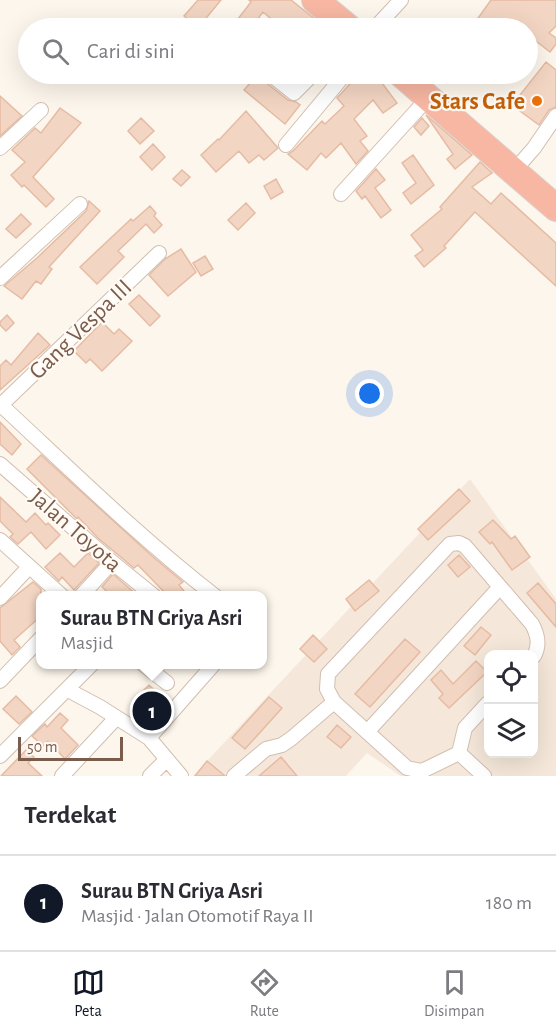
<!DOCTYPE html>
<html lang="id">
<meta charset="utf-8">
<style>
:root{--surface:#fff;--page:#f7f7f7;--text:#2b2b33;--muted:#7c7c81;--line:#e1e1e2;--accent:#111827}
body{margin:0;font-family:"Alegreya Sans",sans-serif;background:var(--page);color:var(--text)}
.controls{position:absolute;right:18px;bottom:18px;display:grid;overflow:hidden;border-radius:12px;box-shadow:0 6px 24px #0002}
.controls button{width:54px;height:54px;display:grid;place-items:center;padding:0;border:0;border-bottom:2px solid var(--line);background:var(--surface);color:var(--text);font:30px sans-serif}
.scale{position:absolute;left:18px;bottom:15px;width:105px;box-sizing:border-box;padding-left:6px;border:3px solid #7a5c4d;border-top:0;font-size:16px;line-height:21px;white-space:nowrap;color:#7a5c4d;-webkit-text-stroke:4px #fffaf3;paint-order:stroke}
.you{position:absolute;left:370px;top:394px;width:21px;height:21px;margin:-15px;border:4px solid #fff;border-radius:50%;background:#1a73e8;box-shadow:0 0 0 9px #1a73e833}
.badge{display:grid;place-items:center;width:39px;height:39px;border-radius:50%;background:var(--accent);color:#fff;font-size:20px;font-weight:700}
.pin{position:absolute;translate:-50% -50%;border:3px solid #fff;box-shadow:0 2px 6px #0006}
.popup{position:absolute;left:36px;top:591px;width:231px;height:78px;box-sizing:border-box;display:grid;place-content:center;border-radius:12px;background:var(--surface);filter:drop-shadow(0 2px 4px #0005);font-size:20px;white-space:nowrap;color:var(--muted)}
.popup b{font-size:22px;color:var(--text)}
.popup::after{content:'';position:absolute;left:50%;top:100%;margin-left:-12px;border:12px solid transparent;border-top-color:var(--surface)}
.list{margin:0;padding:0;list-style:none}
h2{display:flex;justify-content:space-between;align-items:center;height:78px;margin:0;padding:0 24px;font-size:26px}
h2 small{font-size:20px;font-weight:400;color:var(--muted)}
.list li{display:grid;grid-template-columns:39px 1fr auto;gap:18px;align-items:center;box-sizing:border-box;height:96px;padding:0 24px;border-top:2px solid var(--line)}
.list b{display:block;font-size:22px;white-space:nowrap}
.list p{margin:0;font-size:20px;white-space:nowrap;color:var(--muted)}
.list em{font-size:20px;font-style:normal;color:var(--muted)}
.icon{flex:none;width:33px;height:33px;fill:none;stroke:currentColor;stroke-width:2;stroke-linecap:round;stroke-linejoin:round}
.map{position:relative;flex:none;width:556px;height:776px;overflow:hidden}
.search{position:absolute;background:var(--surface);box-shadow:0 6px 24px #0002;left:18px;right:18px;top:18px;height:66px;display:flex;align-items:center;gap:15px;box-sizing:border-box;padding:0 21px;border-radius:33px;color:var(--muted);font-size:22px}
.sheet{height:174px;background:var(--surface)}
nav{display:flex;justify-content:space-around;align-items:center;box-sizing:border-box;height:84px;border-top:2px solid var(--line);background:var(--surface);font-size:16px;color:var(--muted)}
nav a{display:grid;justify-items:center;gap:3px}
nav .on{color:var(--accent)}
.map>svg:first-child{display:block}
</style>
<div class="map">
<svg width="556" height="776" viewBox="0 0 556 776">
<rect width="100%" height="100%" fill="#fdf6ec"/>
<!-- residential -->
<path fill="#f5e8da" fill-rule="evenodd" d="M470,479L556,599V776H401L367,753L346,776H193ZM488,654H534V754H488Z"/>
<!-- building -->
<path fill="#f3d5c3" stroke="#e6bba3" stroke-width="1.5" d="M198,0H221L198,28L184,16Z
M249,0H291L326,28H282L263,12L251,28H231L251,2Z
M491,0H556V26L549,33L556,38V44L550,52L528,35V28H471Z
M546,62L556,70V107L549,110L539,125L512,105Z
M258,74H261L264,81L288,100L296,102L300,105L285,124L244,90Z
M359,74H386L387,78L382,83L397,103L383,113L373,100L354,119L367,136L360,141L368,151L356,164L341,143L326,158L321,153L307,170L288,154L293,151L322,121L325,124L344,106L337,98Z
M0,96L22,116L0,136Z
M60,108L81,123L33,177L54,199L46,207L24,185L22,187L11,175L25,162L12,150L35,128L41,133Z
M246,111L278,148L264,160L259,155L249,163L239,151L216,172L201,155L218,139L219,140Z
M426,115L472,155L455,169L447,159L453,154Z
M141,118L154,131L140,144L128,131Z
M422,118L429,126L421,135L414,127Z
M153,144L165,157L152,170L140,157Z
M413,155L434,185L411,204L403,193L416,183L402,163Z
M480,162L492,173L472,187L491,204L501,193L556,243V286L475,212L444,246L446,248L424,267L415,256L423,250L411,235L442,209L440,207Z
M376,169L385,180L375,188L391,210L381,218L365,196L362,199L356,191Z
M182,170L190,177L181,186L173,179Z
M276,179L283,192L271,199L264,186Z
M89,201L100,211L49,267L52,269L41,284L36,281L22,299L4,286L37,258L86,211Z
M246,203L255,213L238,230L228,220Z
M150,206L156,213L154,216L162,225L154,233L146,224L118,251L124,257L97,284L80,267L131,219L133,221Z
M21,214L31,224L16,238L6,229Z
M181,249L196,272L168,296L149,275L165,259Z
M205,256L213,269L201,276L193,263Z
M139,295L160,316L150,326L129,304Z
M7,315L14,323L6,331L0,325V322Z
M102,322L114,334L119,329L132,341L102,371L90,359L86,363L74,351Z
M38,333L50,345L0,390V366L6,360L11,365Z
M0,422L21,444L12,455L0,444Z
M41,455L152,556L183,582L179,585L188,596H168L138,565L134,568L98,538L78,517L77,519L27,469Z
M459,489L470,501L428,540L418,529Z
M0,497L26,522L35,513L46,525L48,523L60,535L46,549L31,532L18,544L10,537L13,534L0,521Z
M493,520L511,539L515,536L530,557L512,570L492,542L490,544L479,532Z
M60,553L74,567L88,553L99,563L74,590L62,577L59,581L45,567Z
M459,555L470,567L458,577L448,565Z
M113,574L121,581L138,596H112L102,587Z
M369,580L379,591L355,611L346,599Z
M33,582L41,589V616L14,640L20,647L12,655L0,641V608Z
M538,583L556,604V627L527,593Z
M481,627L491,635L475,655L464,646Z
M313,635L327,649L314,662L300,649Z
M405,639L420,652L370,707L355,694Z
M476,661L487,672L449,708L439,698L443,694L431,680L441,670L453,684Z
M149,685L166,702L152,717L138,703L142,698L139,695Z
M16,696L32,712L19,724L3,709Z
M269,697L282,708L245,749L232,738Z
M60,713L68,720L61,728L78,745L65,759L48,741L43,746L32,736L45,724L47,727Z
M337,725L351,737L341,748L327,737Z
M26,750L34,757L28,763L42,776H1Z
M281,757L297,776H259Z
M207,761L225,776H195Z"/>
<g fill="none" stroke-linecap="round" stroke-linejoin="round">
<!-- street casing -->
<g stroke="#d1beb0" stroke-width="16">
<path id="street" d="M375,28L401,0
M270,74L294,93L313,74
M286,145L345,74
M0,148L41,110
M513,172L534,148L556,116
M341,194L428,98
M159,253L1,405C71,470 139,537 215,596
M0,278L80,204
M0,464L112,562L154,596
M0,540L62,596
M81,596L112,562
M0,598L29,567
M143,664L167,683
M0,681L41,638
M68,690L100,707L149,738L181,776
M367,732L500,587
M149,738L214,664
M459,753L422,771L407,768L334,702L327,689L328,674L450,544L459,543L465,546L532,624C538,635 540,645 534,656
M459,753L465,728L488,703
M459,753L484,776
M0,756L92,664
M62,776L116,718
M150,776L166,760
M234,776L266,749L282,745L292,738L334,702"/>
</g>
<!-- highway casing -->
<g stroke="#dad1cd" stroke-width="28">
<path id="highway" d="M315,0L349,28
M401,74L556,208"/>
</g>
<!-- street -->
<use href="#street" stroke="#fff" stroke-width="14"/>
<!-- highway -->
<use href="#highway" stroke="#f7b7a3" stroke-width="26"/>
</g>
<!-- markers -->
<circle fill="#e8710a" stroke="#fffaf3" stroke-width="2" cx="537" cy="101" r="6"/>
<g text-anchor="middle" stroke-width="4.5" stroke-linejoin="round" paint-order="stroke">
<!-- food labels -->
<g font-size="24" font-weight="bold" fill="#c56008" stroke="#fffaf3" text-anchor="end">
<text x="525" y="109">Stars Cafe</text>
</g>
<!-- street labels -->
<g font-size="24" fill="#7a5c4d" stroke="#fffaf3">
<text transform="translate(80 329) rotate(-44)" y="8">Gang Vespa III</text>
<text transform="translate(76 530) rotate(41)" y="8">Jalan Toyota</text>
</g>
</g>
</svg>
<div class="controls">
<button><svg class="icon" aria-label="locate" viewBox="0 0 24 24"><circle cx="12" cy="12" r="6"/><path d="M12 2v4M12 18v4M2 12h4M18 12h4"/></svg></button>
<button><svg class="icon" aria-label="layers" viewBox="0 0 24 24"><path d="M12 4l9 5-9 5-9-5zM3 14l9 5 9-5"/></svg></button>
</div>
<div class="scale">50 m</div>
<div class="you"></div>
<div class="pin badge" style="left:152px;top:711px">1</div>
<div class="popup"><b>Surau BTN Griya Asri</b>Masjid</div>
<div class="search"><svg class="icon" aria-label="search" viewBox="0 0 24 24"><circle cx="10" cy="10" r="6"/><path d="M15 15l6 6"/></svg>Cari di sini</div>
</div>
<section class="sheet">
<h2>Terdekat<small></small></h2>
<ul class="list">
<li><span class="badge">1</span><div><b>Surau BTN Griya Asri</b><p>Masjid · Jalan Otomotif Raya II</p></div><em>180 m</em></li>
</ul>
</section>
<nav>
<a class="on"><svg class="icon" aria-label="map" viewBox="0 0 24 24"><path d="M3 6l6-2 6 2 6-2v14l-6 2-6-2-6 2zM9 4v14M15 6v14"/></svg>Peta</a>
<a><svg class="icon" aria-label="directions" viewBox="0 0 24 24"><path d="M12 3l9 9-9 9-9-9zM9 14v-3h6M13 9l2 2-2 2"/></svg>Rute</a>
<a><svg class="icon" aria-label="saved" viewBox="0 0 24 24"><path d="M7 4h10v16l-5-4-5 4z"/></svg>Disimpan</a>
</nav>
